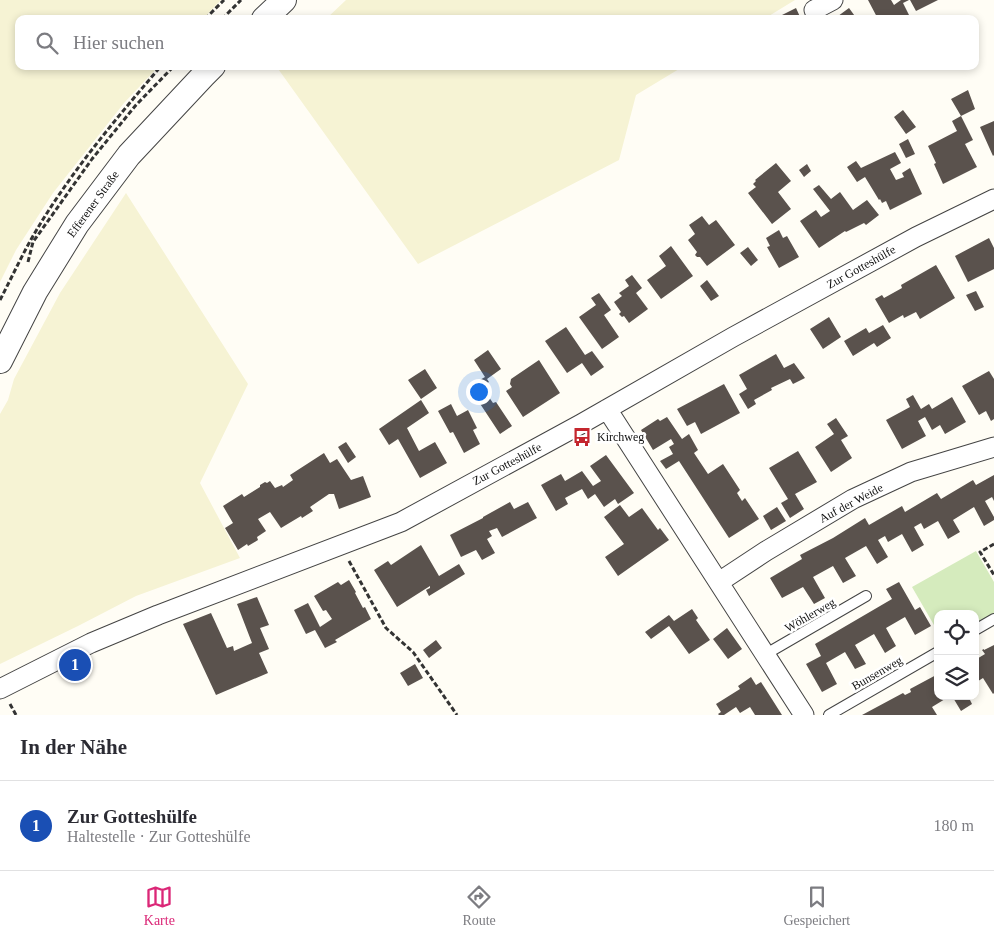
<!DOCTYPE html>
<html lang="de">
<meta charset="utf-8">
<style>
:root{--surface:#fff;--page:#f7f7f7;--text:#2b2b33;--muted:#7c7c81;--line:#e1e1e2;--accent:#db2777}
body{margin:0;font-family:"Times New Roman",serif;background:var(--page);color:var(--text)}
.controls{position:absolute;right:15px;bottom:15px;display:grid;overflow:hidden;border-radius:10px;box-shadow:0 2px 8px #0003}
.controls button{width:45px;height:45px;display:grid;place-items:center;padding:0;border:0;border-bottom:1px solid var(--line);background:var(--surface);color:var(--text);font:25px sans-serif}
.you{position:absolute;left:478px;top:391px;width:18px;height:18px;margin:-12px;border:4px solid #fff;border-radius:50%;background:#1a73e8;box-shadow:0 0 0 8px #1a73e833}
.badge{display:grid;place-items:center;width:32px;height:32px;border-radius:50%;background:var(--accent);color:#fff;font-size:16px;font-weight:700}
.pin{position:absolute;translate:-50% -50%;border:2px solid #fff;box-shadow:0 1px 5px #0006}
.list{margin:0;padding:0;list-style:none}
h2{display:flex;justify-content:space-between;align-items:center;height:65px;margin:0;padding:0 20px;font-size:21px}
h2 small{font-size:16px;font-weight:400;color:var(--muted)}
.list li{display:grid;grid-template-columns:32px 1fr auto;gap:15px;align-items:center;box-sizing:border-box;height:90px;padding:0 20px;border-top:1px solid var(--line)}
.list b{display:block;font-size:19px;white-space:nowrap}
.list p{margin:0;font-size:16px;white-space:nowrap;color:var(--muted)}
.list em{font-size:16px;font-style:normal;color:var(--muted)}
.icon{flex:none;width:28px;height:28px;fill:none;stroke:currentColor;stroke-width:2;stroke-linecap:round;stroke-linejoin:round}
.map{position:relative;flex:none;width:994px;height:715px;overflow:hidden}
.search{position:absolute;background:var(--surface);box-shadow:0 2px 8px #0003;left:15px;right:15px;top:15px;height:55px;display:flex;align-items:center;gap:12px;box-sizing:border-box;padding:0 18px;border-radius:10px;color:var(--muted);font-size:19px}
.sheet{height:155px;background:var(--surface)}
nav{display:flex;justify-content:space-around;align-items:center;box-sizing:border-box;height:70px;border-top:1px solid var(--line);background:var(--surface);font-size:14px;color:var(--muted)}
nav a{display:grid;justify-items:center;gap:2px}
nav .on{color:var(--accent)}
.map>svg:first-child{display:block}
</style>
<div class="map">
<svg width="994" height="715" viewBox="0 0 994 715">
<rect width="100%" height="100%" fill="#fffdf5"/>
<!-- farmland -->
<path fill="#f6f3d4" d="M0,0H221L203,19H19V66H159L124,103L53,193L16,250L0,282Z
M346,0H795L764,19H326Z
M276,66H684L636,95L619,160L418,264Z
M126,193L248,384L200,483L240,558L136,596L78,626L0,664V414L8,400L14,379L60,293Z"/>
<!-- green -->
<path fill="#d5ebbd" d="M976,551L994,582V614L975,625V614H938V632L912,587Z"/>
<!-- building -->
<path fill="#5a524d" d="M868,0H891L894,5L901,0H909L903,3L911,19H878Z
M910,0H938L916,11Z
M796,8L801,19H779L778,17Z
M849,8L857,19H834Z
M968,90L975,109L961,116L951,99Z
M903,110L916,127L906,134L894,117Z
M961,116L973,140L965,144L977,167L943,184L934,164L936,163L928,146L957,131L952,121Z
M994,121V155L993,156L980,127Z
M908,139L915,154L906,158L899,144Z
M895,152L901,163L890,169L896,180L904,177L902,173L910,168L922,194L890,210L886,201L882,203L880,199L879,200L865,177L857,182L847,167L856,161L861,168Z
M776,163L791,181L778,192L791,209L772,224L748,193L756,187L753,184L756,181L755,180Z
M807,164L811,171L804,177L799,170Z
M819,185L831,199L840,192L853,210L867,200L879,215L866,225L864,223L846,232L845,231L819,248L800,221L816,210L821,217L830,211L813,189Z
M702,216L709,225L716,220L735,245L707,266L700,257H697L695,255L697,252L688,240L695,234L689,225Z
M779,230L783,238L787,236L799,257L779,268L767,247L770,246L766,238Z
M989,238L994,248V269L968,282L955,256Z
M671,246L693,276L661,299L647,280L666,266L659,256Z
M748,247L758,260L751,266L740,253Z
M936,265L955,298L920,319L916,312L904,318L903,315L889,323L875,299L882,295L884,298L902,288L901,285Z
M632,275L642,288L636,293L648,309L629,323L624,316L622,317L619,314L621,312L614,302L622,296L619,293L629,286L625,280Z
M707,280L719,296L711,301L700,286Z
M976,291L984,307L975,311L966,295Z
M599,293L611,310L604,315L619,337L602,349L579,317L596,305L591,298Z
M829,317L841,337L823,349L810,329Z
M883,325L891,338L877,347L874,343L853,356L844,341L866,328L869,333Z
M566,327L585,355L592,351L604,367L591,376L582,363L567,373L545,341Z
M488,350L501,369L487,379L489,382L482,387L478,381L485,377L474,360Z
M776,354L784,368L794,363L805,378L793,384L790,379L771,388L772,390L754,400L756,404L748,409L739,394L747,389L739,375Z
M539,360L560,393L523,417L506,391L512,387L510,384L511,379Z
M425,369L437,388L421,399L408,380Z
M989,371L994,379V419L991,421L986,411L979,415L962,386Z
M724,384L740,413L701,434L695,422L687,426L677,409Z
M482,387L493,403L496,402L512,426L500,434L473,393Z
M913,395L921,409L929,404L932,409L952,397L966,422L945,434L940,425L932,430L925,417L918,421L926,436L902,449L886,420L910,407L906,399Z
M421,400L429,413L407,428L419,451L435,442L447,463L420,478L398,439L389,445L379,429Z
M451,404L457,416L468,410L477,428L473,430L480,444L464,453L453,432L450,433L438,411Z
M667,417L682,439L689,434L698,450L694,453L708,474L723,464L740,490L737,493L742,501L745,498L759,519L729,538L679,461L666,469L660,461L673,454L669,447L674,444L671,439L653,450L641,430L658,419L660,421Z
M836,418L848,436L841,440L852,458L831,472L815,447L834,434L827,424Z
M346,442L356,457L348,463L338,447Z
M798,451L817,482L795,494L804,509L790,518L781,503L788,499L769,468Z
M324,453L330,463L337,459L351,480L363,476L371,497L339,509L334,494H329L310,507L313,511L302,518L301,516L281,528L270,512L258,519L266,531L257,537L258,540L248,546L247,544L238,550L225,528L233,523L223,506L242,494L244,497L260,487V485L265,482L267,483L270,481L275,488L282,485L283,487L293,480L290,475Z
M606,455L634,493L618,504L615,499L604,507L595,494L588,499L582,489L565,498L568,504L556,511L541,485L561,474L565,481L582,471L593,486L601,481L590,466Z
M994,475V501L992,497L985,501L994,517V520L984,526L974,507L953,520L960,532L948,539L938,521L924,529L921,523L914,527L924,545L912,552L902,534L888,542L885,536L878,540L888,557L877,564L866,546L845,558L856,576L843,583L833,566L813,577L825,598L814,604L803,587L782,598L770,578L802,559L800,555L833,538L865,518L869,525L902,506L905,512L937,493L941,499L973,480L976,485Z
M510,502L514,509L528,502L537,518L502,537L497,528L489,531L492,536L487,539L495,553L482,560L476,550L461,557L450,535L483,518V517Z
M620,505L629,517L642,508L658,530L660,528L669,540L618,576L605,557L624,544L604,517Z
M777,507L786,521L771,530L763,516Z
M421,545L439,576L459,564L465,574L429,596L426,590L430,588V586L397,607L374,570L388,561L391,565Z
M349,580L356,592L355,593L363,608L365,607L371,619L335,640L337,642L325,648L315,630L306,634L294,610L308,603L320,627L332,619L326,610L323,611L314,596L338,582L341,585Z
M899,582L915,610L920,607L931,626L915,635L905,617L886,628L896,646L885,653L874,634L855,645L866,664L855,669L845,652L826,663L837,684L822,692L806,664L821,656L815,644L892,599L886,589Z
M257,597L269,625L260,628L269,649L259,653L268,673L216,695L183,624L211,613L227,648L233,646L234,651L252,643L237,604Z
M692,609L698,618L696,620L710,640L689,654L669,626L651,639L645,632L669,615L674,621Z
M727,628L742,649L728,659L713,639Z
M436,640L442,648L429,658L423,650Z
M994,645V693L993,694L983,678L975,683V660L985,654L982,650L984,649V650Z
M415,664L423,678L408,686L400,673Z
M938,674V696H950L932,707L937,715H862L903,693L905,695L911,692L910,689Z
M751,677L756,685L761,682L782,715H755L750,707L740,713L736,707L724,715H719L718,714L721,712L716,704L740,689L738,686Z
M952,696H968L972,704L961,711Z"/>
<g fill="none" stroke-linecap="round" stroke-linejoin="round">
<!-- service casing -->
<g stroke="#444" stroke-width="12">
<path id="service" d="M975,630L994,619
M766,654L866,596
M829,715L938,652"/>
</g>
<!-- minor casing -->
<g stroke="#444" stroke-width="21">
<path id="minor" d="M814,10L833,0
M607,409L804,715
M719,582L766,551L853,499L911,472L994,447
M0,689L91,643L158,615L401,522L581,424L733,337L916,237L994,199"/>
</g>
<!-- tertiary casing -->
<g stroke="#444" stroke-width="26">
<path id="tertiary" d="M264,19L284,0
M0,361L35,292L77,224L129,155L203,76L213,66"/>
</g>
<!-- path -->
<path stroke="#333" stroke-width="3" stroke-dasharray="5 2.5" stroke-linecap="butt" d="M205,19L224,0
M222,19L241,0
M28,262L33,242L92,159L136,105L174,66
M0,300C11,279 21,257 33,236C69,174 115,120 161,66
M994,544L980,552L994,575
M349,561L386,628L413,652L457,715
M10,704L16,715"/>
<!-- service -->
<use href="#service" stroke="#fff" stroke-width="10"/>
<!-- minor -->
<use href="#minor" stroke="#fff" stroke-width="19"/>
<!-- tertiary -->
<use href="#tertiary" stroke="#fff" stroke-width="24"/>
</g>
<!-- icons -->
<defs>
<g id="bus-bare" transform="scale(1.5)"><path d="M-5-6H5V4H4V6H2V4H-2V6H-4V4H-5ZM-3.5-4V0h7V-4ZM-3.5 1.2v1.5H-2V1.2ZM2 1.2v1.5H3.5V1.2Z" fill="#c4262e" stroke="#fff" stroke-width="2.5" paint-order="stroke"/></g>
</defs>
<g fill-rule="evenodd">
<use href="#bus-bare" x="582" y="437"/>
</g>
<g text-anchor="middle" stroke-width="5" stroke-linejoin="round" paint-order="stroke">
<!-- street labels -->
<g font-size="12" fill="#111" stroke="#fff">
<text transform="translate(93 204) rotate(-54)" y="4">Efferener Straße</text>
<text transform="translate(861 267) rotate(-29)" y="4">Zur Gotteshülfe</text>
<text transform="translate(507 464) rotate(-28)" y="4">Zur Gotteshülfe</text>
<text transform="translate(851 503) rotate(-28)" y="4">Auf der Weide</text>
<text transform="translate(810 615) rotate(-30)" y="4">Wöhlerweg</text>
<text transform="translate(877 673) rotate(-30)" y="4">Bunsenweg</text>
</g>
<!-- poi labels -->
<g font-size="12" fill="#111" stroke="#fff" text-anchor="start">
<text x="597" y="441">Kirchweg</text>
</g>
</g>
</svg>
<div class="controls">
<button><svg class="icon" aria-label="locate" viewBox="0 0 24 24"><circle cx="12" cy="12" r="6"/><path d="M12 2v4M12 18v4M2 12h4M18 12h4"/></svg></button>
<button><svg class="icon" aria-label="layers" viewBox="0 0 24 24"><path d="M12 4l9 5-9 5-9-5zM3 14l9 5 9-5"/></svg></button>
</div>
<div class="you"></div>
<div class="pin badge" style="left:75px;top:665px;background:#1a4fb4">1</div>
<div class="search"><svg class="icon" aria-label="search" viewBox="0 0 24 24"><circle cx="10" cy="10" r="6"/><path d="M15 15l6 6"/></svg>Hier suchen</div>
</div>
<section class="sheet">
<h2>In der Nähe<small></small></h2>
<ul class="list">
<li><span class="badge" style="background:#1a4fb4">1</span><div><b>Zur Gotteshülfe</b><p>Haltestelle · Zur Gotteshülfe</p></div><em>180 m</em></li>
</ul>
</section>
<nav>
<a class="on"><svg class="icon" aria-label="map" viewBox="0 0 24 24"><path d="M3 6l6-2 6 2 6-2v14l-6 2-6-2-6 2zM9 4v14M15 6v14"/></svg>Karte</a>
<a><svg class="icon" aria-label="directions" viewBox="0 0 24 24"><path d="M12 3l9 9-9 9-9-9zM9 14v-3h6M13 9l2 2-2 2"/></svg>Route</a>
<a><svg class="icon" aria-label="saved" viewBox="0 0 24 24"><path d="M7 4h10v16l-5-4-5 4z"/></svg>Gespeichert</a>
</nav>
